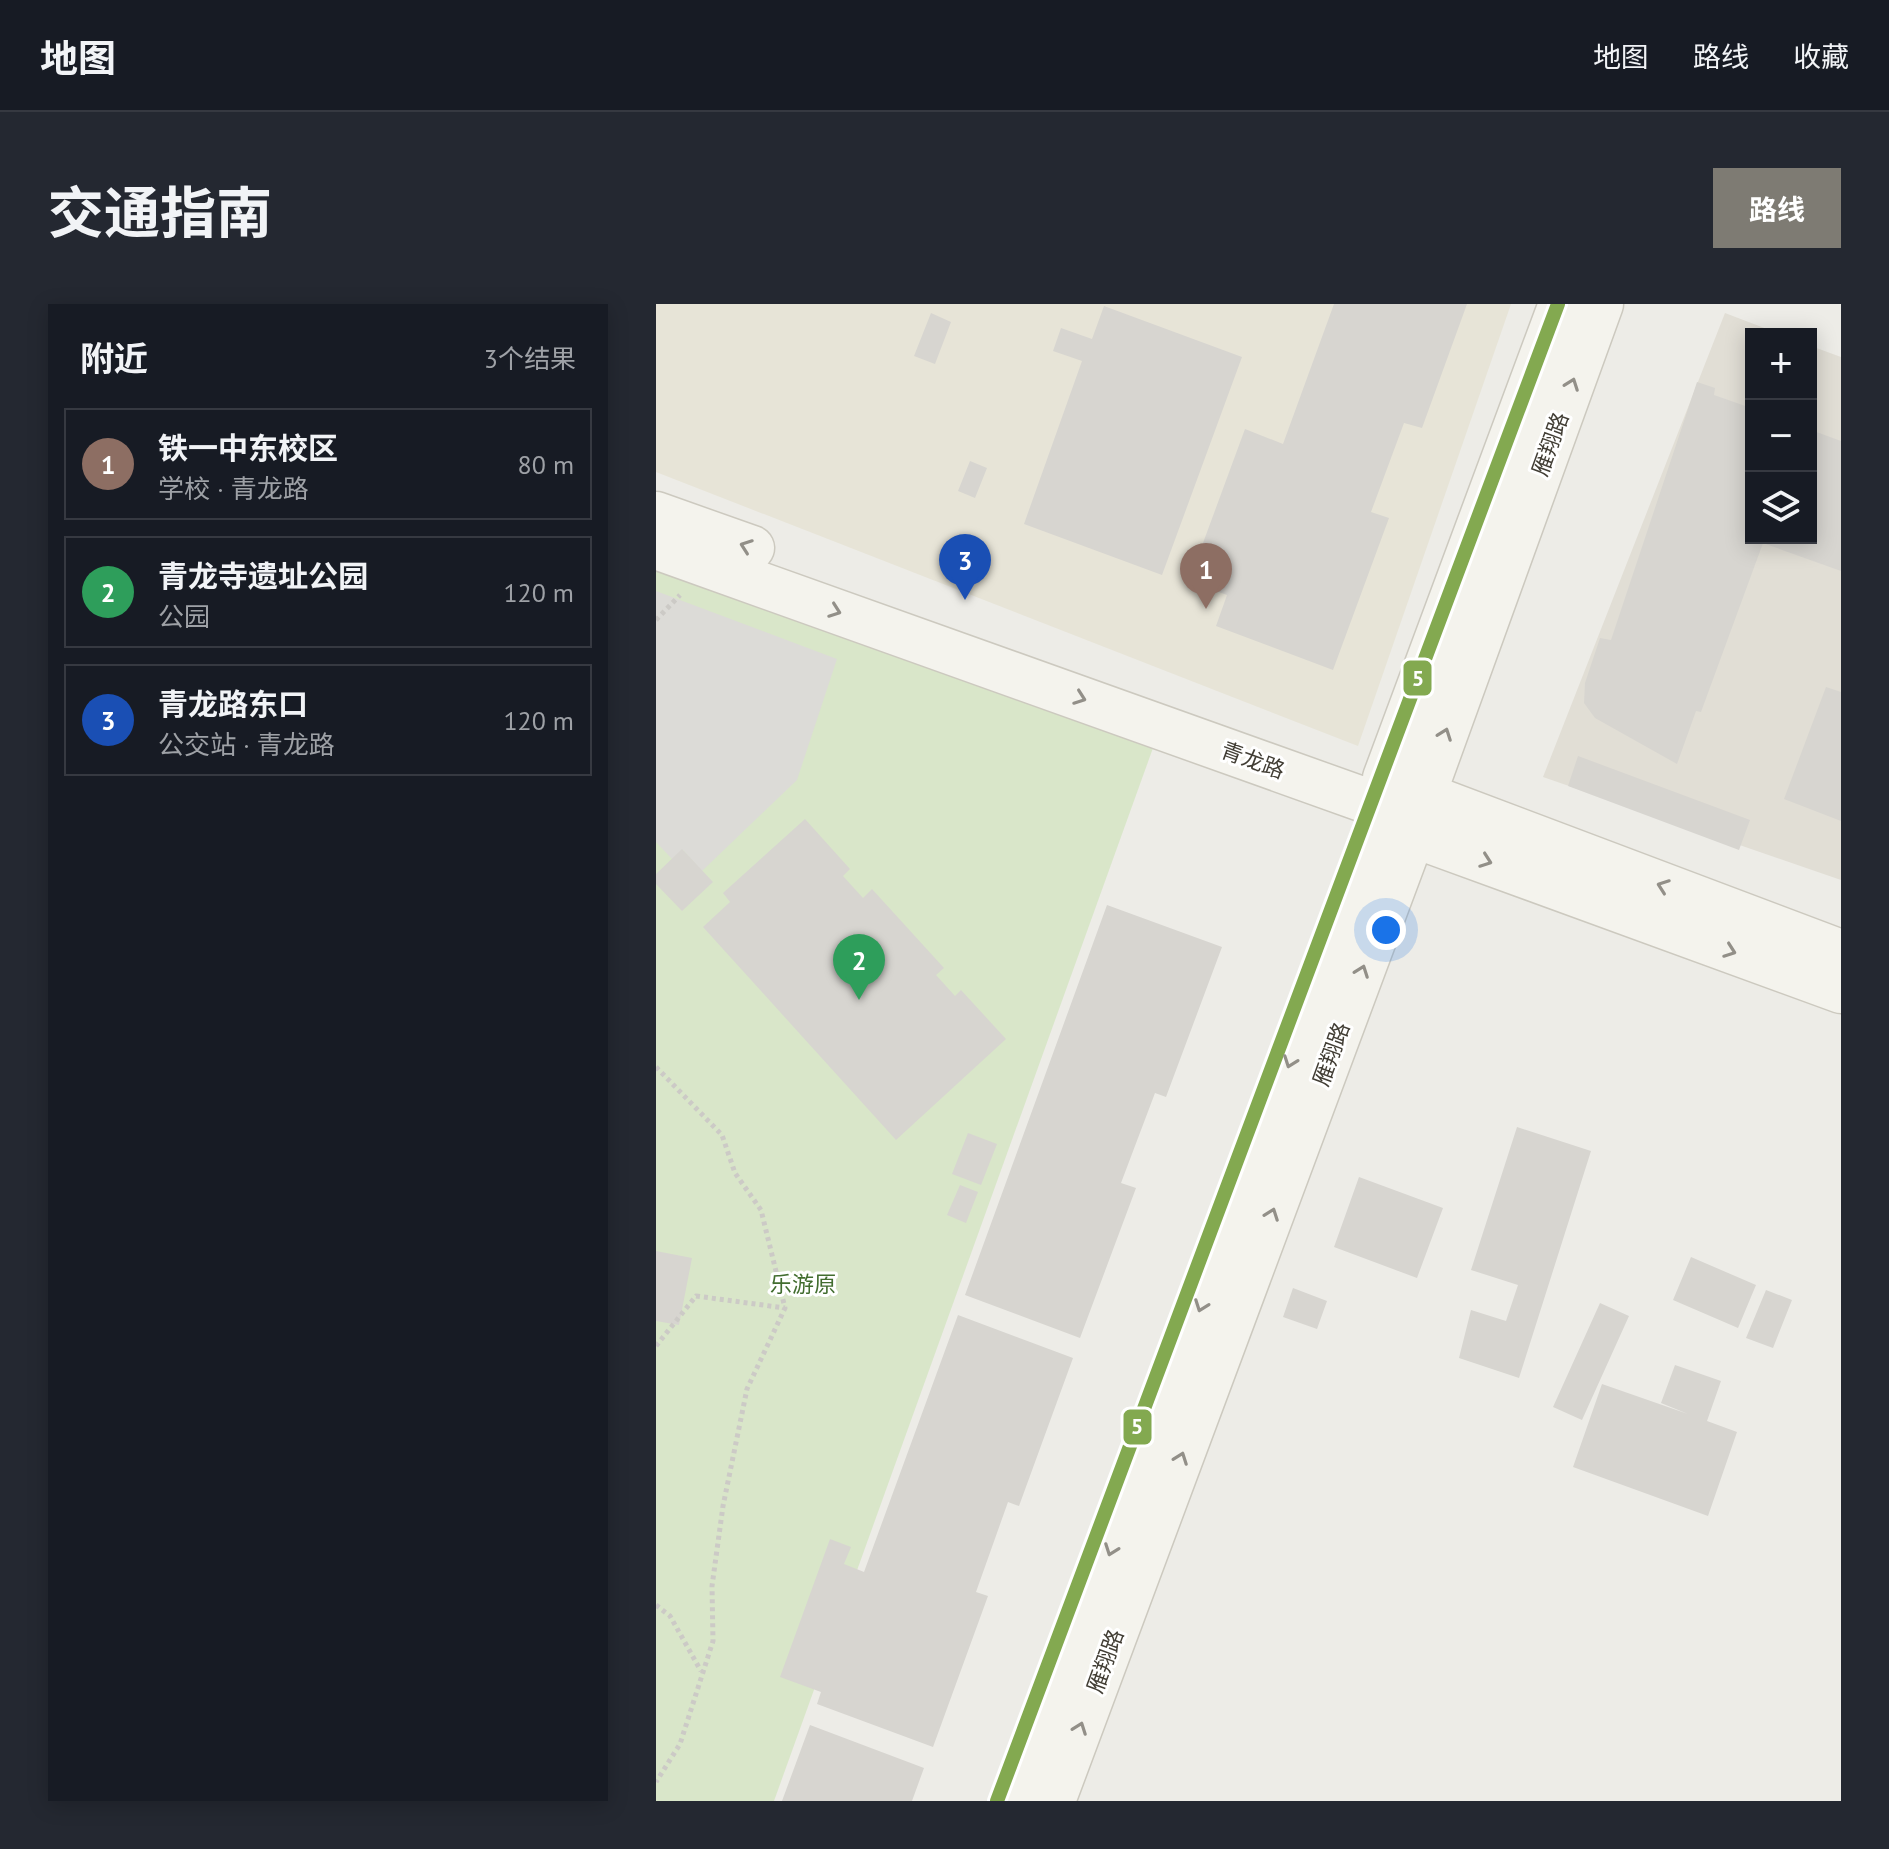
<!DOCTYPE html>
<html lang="zh">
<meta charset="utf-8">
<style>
:root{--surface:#171b24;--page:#242831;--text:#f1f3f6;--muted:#9ea1a6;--line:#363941;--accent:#7e7b73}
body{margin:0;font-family:"PT Sans","Noto Sans SC",sans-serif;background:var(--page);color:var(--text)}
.controls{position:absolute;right:24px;top:24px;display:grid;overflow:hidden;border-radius:0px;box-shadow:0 4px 20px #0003}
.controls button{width:72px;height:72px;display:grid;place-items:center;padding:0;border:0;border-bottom:2px solid var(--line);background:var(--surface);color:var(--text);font:40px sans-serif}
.you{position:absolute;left:730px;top:626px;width:28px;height:28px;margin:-20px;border:6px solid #fff;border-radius:50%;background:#1a73e8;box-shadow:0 0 0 12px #1a73e833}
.badge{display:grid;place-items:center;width:52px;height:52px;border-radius:50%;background:var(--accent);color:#fff;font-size:26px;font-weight:700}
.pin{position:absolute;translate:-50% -66px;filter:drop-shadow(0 2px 4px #0008)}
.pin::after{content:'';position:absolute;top:42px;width:28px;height:24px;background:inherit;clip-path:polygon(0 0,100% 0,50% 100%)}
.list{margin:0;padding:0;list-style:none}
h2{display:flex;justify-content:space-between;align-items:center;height:104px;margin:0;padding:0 32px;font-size:34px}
h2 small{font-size:26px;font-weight:400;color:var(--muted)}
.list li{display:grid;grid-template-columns:52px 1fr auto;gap:24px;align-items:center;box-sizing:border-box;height:112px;margin:0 16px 16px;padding:0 16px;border:2px solid var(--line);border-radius:0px}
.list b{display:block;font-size:30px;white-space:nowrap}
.list p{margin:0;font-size:26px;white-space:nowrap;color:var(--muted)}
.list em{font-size:26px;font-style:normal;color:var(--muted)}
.icon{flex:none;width:44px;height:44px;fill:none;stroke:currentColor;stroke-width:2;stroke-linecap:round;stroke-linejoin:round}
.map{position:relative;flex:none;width:1185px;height:1497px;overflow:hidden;border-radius:0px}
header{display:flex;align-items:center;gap:48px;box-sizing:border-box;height:112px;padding:0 40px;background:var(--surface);border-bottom:2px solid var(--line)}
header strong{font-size:38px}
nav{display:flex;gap:44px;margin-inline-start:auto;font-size:28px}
.intro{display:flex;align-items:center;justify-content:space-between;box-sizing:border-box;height:192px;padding:0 48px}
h1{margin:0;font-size:56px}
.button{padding:20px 36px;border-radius:0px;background:var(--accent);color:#fff;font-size:28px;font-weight:700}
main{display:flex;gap:48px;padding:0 48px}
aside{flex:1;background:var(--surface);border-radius:0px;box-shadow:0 4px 20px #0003}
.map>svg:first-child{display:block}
</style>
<header>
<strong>地图</strong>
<nav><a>地图</a><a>路线</a><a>收藏</a></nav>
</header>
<div class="intro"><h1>交通指南</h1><a class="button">路线</a></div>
<main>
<aside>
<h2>附近<small>3个结果</small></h2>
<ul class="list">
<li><span class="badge" style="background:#8d6e63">1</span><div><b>铁一中东校区</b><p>学校 · 青龙路</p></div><em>80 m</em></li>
<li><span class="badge" style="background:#2e9e5b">2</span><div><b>青龙寺遗址公园</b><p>公园</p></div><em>120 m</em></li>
<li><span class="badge" style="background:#1a4fb4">3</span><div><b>青龙路东口</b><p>公交站 · 青龙路</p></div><em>120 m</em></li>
</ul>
</aside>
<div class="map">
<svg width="1185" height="1497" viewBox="0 0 1185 1497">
<rect width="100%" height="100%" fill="#edece7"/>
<!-- residential -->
<path fill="#e1ded5" d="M1069,9L1124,30H1095V234H1155V42L1185,53V576L887,473Z"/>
<!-- education -->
<path fill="#e7e4d7" d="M0,0H855L702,442L0,168Z"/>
<!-- green -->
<path fill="#d9e6c9" d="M0,255L497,444L118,1497H0Z"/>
<!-- parking -->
<path fill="#dcdbd7" d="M0,287L181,355L141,476L46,567L27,546L16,555L0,538Z"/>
<!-- building -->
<path fill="#d7d5d0" d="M678,0H811L766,124L741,117L748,119L715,208L733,214L677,366L560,322L571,291L533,277L589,125L627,140Z
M448,2L586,53L506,271L368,220L426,57L397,47L405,24L436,35Z
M275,9L295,18L279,60L258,52Z
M1041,78L1059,84L1058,91L1095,104V234H1155V126L1185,137V267L1107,239L1045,408L1040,407L1021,460L939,414L928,399L929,379L944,334L955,336Z
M314,157L331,164L319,194L302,187Z
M1170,383L1185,388V517L1128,495Z
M922,452L1094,516L1083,546L912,482Z
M149,515L194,565L187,572L207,594L216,585L288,664L280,671L299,692L305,686L350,735L240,836L47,623L74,598L67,589Z
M26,545L57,578L26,607L0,580V570Z
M451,601L566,643L510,793L499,789L465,879L480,884L424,1034L309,991Z
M861,823L935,847L863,1074L803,1054L815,1006L850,1017L862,981L815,966Z
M312,829L341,840L325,881L296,870Z
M703,873L787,904L761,974L678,943Z
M304,881L322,888L310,919L291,911Z
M0,947L36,954L23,1021L0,1017Z
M1035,953L1100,981L1082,1024L1017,996Z
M637,984L671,997L661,1025L627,1013Z
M1110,986L1136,996L1117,1044L1090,1034Z
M944,999L973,1012L926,1116L897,1103Z
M302,1011L417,1054L363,1202L352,1198L320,1288L332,1292L277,1443L161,1400L165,1388L124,1373L174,1235L195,1243L188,1260L208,1268Z
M1019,1061L1065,1077L1051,1117L1081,1128L1052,1212L917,1163L946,1080L1032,1110L1005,1099Z
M154,1421L268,1464L256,1497H126Z"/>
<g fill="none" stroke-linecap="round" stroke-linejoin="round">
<!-- secondary casing -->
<g stroke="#ccc9bf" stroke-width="47">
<path id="secondary" d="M0,210L96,244
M0,243L728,503L757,531L1185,687
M742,481L1185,648
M363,1497L728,503L729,474L905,0
M397,1497L757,531L767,492L945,0"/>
</g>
<!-- path -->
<path stroke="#cccac6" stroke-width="5" stroke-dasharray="4 4" stroke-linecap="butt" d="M0,316L24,291
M0,763L66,831L79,869L105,906L129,1004L91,1085L67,1202L56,1282L57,1337L24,1440L0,1478
M0,1042L40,992L129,1004
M0,1301L14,1312L45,1367"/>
<!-- secondary -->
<use href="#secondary" stroke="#f4f3ed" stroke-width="44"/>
<!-- metro-1 casing -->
<g stroke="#fff" stroke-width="20">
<path id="metro-1" d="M341,1497L902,0"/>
</g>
<!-- metro-1 -->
<use href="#metro-1" stroke="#83a950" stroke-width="14"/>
</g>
<!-- one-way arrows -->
<defs><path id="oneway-chevron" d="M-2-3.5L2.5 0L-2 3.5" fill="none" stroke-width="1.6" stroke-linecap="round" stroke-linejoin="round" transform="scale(2)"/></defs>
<g stroke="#928f88">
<use href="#oneway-chevron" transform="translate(916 80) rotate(-70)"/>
<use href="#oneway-chevron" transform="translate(90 242) rotate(-160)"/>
<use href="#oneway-chevron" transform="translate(179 307) rotate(20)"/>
<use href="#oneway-chevron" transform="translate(424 394) rotate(20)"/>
<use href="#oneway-chevron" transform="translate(789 430) rotate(-70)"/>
<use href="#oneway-chevron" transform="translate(830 557) rotate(20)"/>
<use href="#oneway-chevron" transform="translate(1007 582) rotate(-160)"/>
<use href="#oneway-chevron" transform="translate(1074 647) rotate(20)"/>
<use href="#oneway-chevron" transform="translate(706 667) rotate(-70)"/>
<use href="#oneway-chevron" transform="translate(634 758) rotate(110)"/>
<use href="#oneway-chevron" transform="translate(616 910) rotate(-70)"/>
<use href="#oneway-chevron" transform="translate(545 1002) rotate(110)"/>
<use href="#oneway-chevron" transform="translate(525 1154) rotate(-70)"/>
<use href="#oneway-chevron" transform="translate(455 1246) rotate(110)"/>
<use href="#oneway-chevron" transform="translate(424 1424) rotate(-70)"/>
</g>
<g text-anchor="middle" stroke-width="6" stroke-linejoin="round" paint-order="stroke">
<!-- street labels -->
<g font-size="22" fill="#423e35" stroke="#fff">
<text transform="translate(894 140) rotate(-70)" y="8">雁翔路</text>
<text transform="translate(597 456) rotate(20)" y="8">青龙路</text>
<text transform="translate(675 750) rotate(-70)" y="8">雁翔路</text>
<text transform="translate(449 1357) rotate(-70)" y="8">雁翔路</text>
</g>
<!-- park labels -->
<g font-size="22" fill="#426d2f" stroke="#fff">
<text x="147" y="988">乐游原</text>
</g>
</g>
<g stroke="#fff" stroke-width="3">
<rect x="746" y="355" width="31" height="38" rx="8" fill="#83a950"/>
<rect x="466" y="1104" width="31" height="38" rx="8" fill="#83a950"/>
</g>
<g font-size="22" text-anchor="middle" font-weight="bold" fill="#fff">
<text x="762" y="382">5</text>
<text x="481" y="1130">5</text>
</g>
</svg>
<div class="controls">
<button>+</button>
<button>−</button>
<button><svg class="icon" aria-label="layers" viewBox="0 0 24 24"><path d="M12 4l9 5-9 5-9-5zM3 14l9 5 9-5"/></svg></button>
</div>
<div class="you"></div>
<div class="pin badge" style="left:550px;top:305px;background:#8d6e63">1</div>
<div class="pin badge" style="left:203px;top:696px;background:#2e9e5b">2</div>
<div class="pin badge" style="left:309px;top:296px;background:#1a4fb4">3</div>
</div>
</main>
